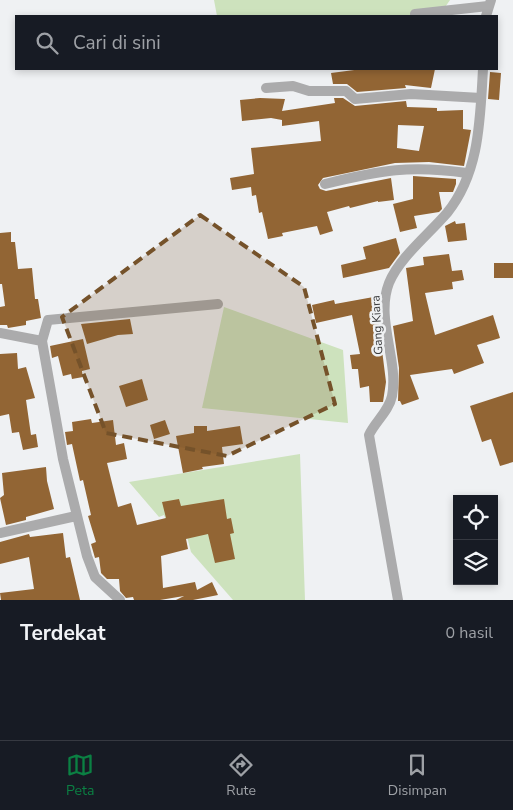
<!DOCTYPE html>
<html lang="id">
<style>
:root{--surface:#171b24;--page:#20242c;--text:#f1f3f6;--muted:#9ea1a6;--line:#363941;--accent:#0b8043}
body{margin:0;font-family:"Nunito Sans",sans-serif;background:var(--page);color:var(--text)}
.controls{position:absolute;right:15px;bottom:15px;display:grid;overflow:hidden;border-radius:0px;box-shadow:0 2px 8px #0003}
.controls button{width:45px;height:45px;display:grid;place-items:center;padding:0;border:0;border-bottom:1px solid var(--line);background:var(--surface);color:var(--text);font:25px sans-serif}
.list{margin:0;padding:0;list-style:none}
h2{display:flex;justify-content:space-between;align-items:center;height:65px;margin:0;padding:0 20px;font-size:21px}
h2 small{font-size:16px;font-weight:400;color:var(--muted)}
.icon{flex:none;width:28px;height:28px;fill:none;stroke:currentColor;stroke-width:2;stroke-linecap:round;stroke-linejoin:round}
.map{position:relative;flex:none;width:513px;height:600px;overflow:hidden}
.search{position:absolute;background:var(--surface);box-shadow:0 2px 8px #0003;left:15px;right:15px;top:15px;height:55px;display:flex;align-items:center;gap:12px;box-sizing:border-box;padding:0 18px;border-radius:0px;color:var(--muted);font-size:19px}
.sheet{height:140px;background:var(--surface)}
nav{display:flex;justify-content:space-around;align-items:center;box-sizing:border-box;height:70px;border-top:1px solid var(--line);background:var(--surface);font-size:14px;color:var(--muted)}
nav a{display:grid;justify-items:center;gap:2px}
nav .on{color:var(--accent)}
.map>svg:first-child{display:block}
</style>
<div class="map">
<svg width="513" height="600" viewBox="0 0 513 600">
<rect width="100%" height="100%" fill="#eff1f3"/>
<!-- green -->
<path fill="#cde2bd" d="M214,0H450L439,16H217Z
M224,307L343,350L348,423L202,408Z
M300,454L305,600H233L191,552L184,525L168,526L164,515L159,517L129,482Z"/>
<!-- building -->
<path fill="#926534" fill-rule="evenodd" d="M362,69H435L431,88L405,85L406,88L357,92L347,84H333L331,73Z
M490,72L501,73L499,100L488,99Z
M260,98L285,99L282,111L335,103L334,98H343L355,106L406,101L407,107L437,108V111L463,110V129L471,130L465,161L464,166L429,162L395,163L323,178L318,185L320,189L326,191L391,178L394,200L378,202V201L350,208L349,206L327,212L333,231L320,235L317,226L282,233L283,236L268,239L262,212L259,213L256,195L252,196L251,187L232,190L230,178L254,174L251,148L321,141L319,121L282,126V120L271,118L242,121L240,100ZM398,125L424,126L419,151L397,148Z
M413,176L456,179V184L453,192H439L442,209L439,212L414,216L417,228L400,232L393,204L413,199Z
M455,221L456,224L465,223L467,240L448,242L445,226Z
M11,232V242H15L18,269L32,268L35,299H38L41,318L26,321V325L8,328L7,325H0V307L5,306L2,284H0V233Z
M396,238L400,253L389,268L343,278L341,265L366,259L363,247Z
M449,254L452,271L462,270L464,280L452,282L453,289L425,293L435,335L493,315L500,338L477,345L484,363L454,374L452,369L410,375L419,399L402,405L400,401H398L399,368L393,326L413,321L406,268L424,265L423,257Z
M494,263H513V278H494Z
M379,296V326L386,382L383,402H370L369,386L360,388L358,369H352L350,355L360,354L352,315L316,323L312,305L334,300L335,304Z
M130,319L133,334L118,335L87,344L81,324Z
M83,339L90,369L82,371L83,377L72,379L71,374L63,376L58,356L52,358L50,346Z
M17,353L18,369L26,367L35,398L26,400L31,435L36,434L38,447L23,450L19,432L12,433L9,414L0,416V354Z
M142,379L148,400L126,407L119,386Z
M513,392V462L500,466L491,439L482,442L470,406Z
M91,419L92,423L113,420L116,445L124,443L127,459L107,463L118,507L131,503L137,525L166,518L162,502L179,499L181,506L224,499L227,519L231,518L234,533L230,534L235,559L215,563L208,534L186,539L188,549L161,556L163,588L195,582L197,590L212,582L218,595L193,600H176L184,596L160,600H134L133,597L126,598L120,591L119,579H107L101,573L99,557L95,558L91,544L96,542L88,516L91,515L83,480L80,481L72,444L67,445L65,432L73,431L72,422Z
M165,420L170,434L154,439L150,425Z
M194,426H207V431L240,426L243,444L222,447L224,464L202,467L203,469L183,473L176,436L194,433Z
M46,467L47,481L54,509L26,517V520L6,525L0,498L4,495L2,473Z
M63,533L66,558L70,557L80,600H1L0,593L34,589L29,557L0,564V542L29,534L30,537Z"/>
<g fill="none" stroke-linecap="round" stroke-linejoin="round">
<!-- minor -->
<path stroke="#ababac" stroke-width="10" d="M415,14L488,6
M486,16L491,0
M266,88L293,86L309,91H346L355,99L411,94L481,98
M325,184C381,170 410,165 467,173
M0,333L42,341L63,459L87,556L95,577L120,600
M42,341L48,320L218,304
M0,533L76,516
M398,600L369,435C375,422 389,411 392,396C399,360 375,319 389,283C399,258 429,234 447,213C480,172 480,119 483,69"/>
</g>
<!-- marked area -->
<path fill="#75522a" fill-opacity="0.2" stroke="#75522a" stroke-width="4" stroke-dasharray="10 6" stroke-linejoin="round" d="M200,215L304,287L335,404L227,456L106,433L62,317Z"/>
<g text-anchor="middle" stroke-width="5" stroke-linejoin="round" paint-order="stroke">
<!-- street labels -->
<g font-size="12" fill="#3a3b3c" stroke="#eff1f3">
<text transform="translate(377 325) rotate(-93)" y="4">Gang Kiara</text>
</g>
</g>
</svg>
<div class="controls">
<button><svg class="icon" aria-label="locate" viewBox="0 0 24 24"><circle cx="12" cy="12" r="6"/><path d="M12 2v4M12 18v4M2 12h4M18 12h4"/></svg></button>
<button><svg class="icon" aria-label="layers" viewBox="0 0 24 24"><path d="M12 4l9 5-9 5-9-5zM3 14l9 5 9-5"/></svg></button>
</div>
<div class="search"><svg class="icon" aria-label="search" viewBox="0 0 24 24"><circle cx="10" cy="10" r="6"/><path d="M15 15l6 6"/></svg>Cari di sini</div>
</div>
<section class="sheet">
<h2>Terdekat<small>0 hasil</small></h2>
<ul class="list">
</ul>
</section>
<nav>
<a class="on"><svg class="icon" aria-label="map" viewBox="0 0 24 24"><path d="M3 6l6-2 6 2 6-2v14l-6 2-6-2-6 2zM9 4v14M15 6v14"/></svg>Peta</a>
<a><svg class="icon" aria-label="directions" viewBox="0 0 24 24"><path d="M12 3l9 9-9 9-9-9zM9 14v-3h6M13 9l2 2-2 2"/></svg>Rute</a>
<a><svg class="icon" aria-label="saved" viewBox="0 0 24 24"><path d="M7 4h10v16l-5-4-5 4z"/></svg>Disimpan</a>
</nav>
